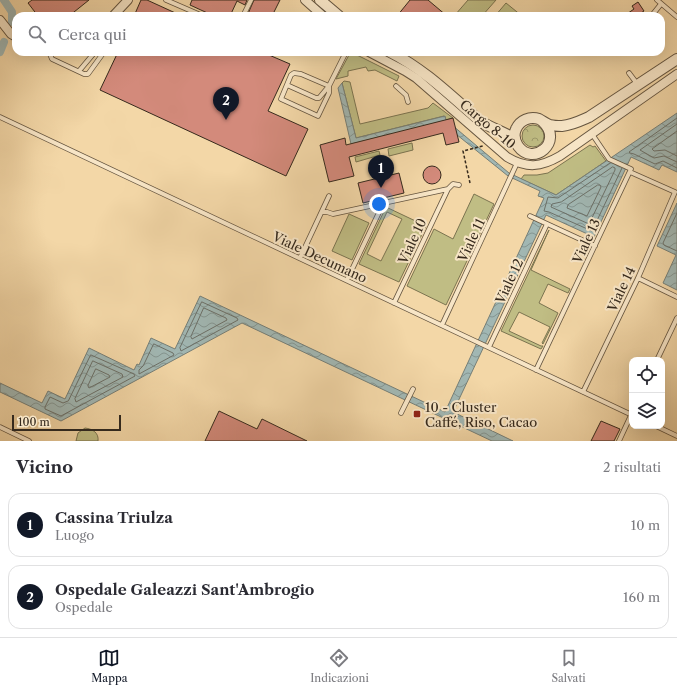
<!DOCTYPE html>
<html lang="it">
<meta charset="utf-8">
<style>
:root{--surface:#fff;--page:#f7f7f7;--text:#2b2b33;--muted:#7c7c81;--line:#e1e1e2;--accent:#111827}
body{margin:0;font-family:"Libre Caslon Text",serif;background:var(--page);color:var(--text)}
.controls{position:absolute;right:12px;bottom:12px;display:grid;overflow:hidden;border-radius:8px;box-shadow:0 4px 16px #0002}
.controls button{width:36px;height:36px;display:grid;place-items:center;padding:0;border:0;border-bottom:1px solid var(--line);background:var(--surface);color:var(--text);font:20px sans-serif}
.scale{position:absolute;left:12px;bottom:10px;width:109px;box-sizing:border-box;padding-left:4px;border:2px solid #362a1d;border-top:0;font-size:11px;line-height:14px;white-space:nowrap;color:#362a1d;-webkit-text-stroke:3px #f7e5c6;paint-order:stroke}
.you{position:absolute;left:379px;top:204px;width:14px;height:14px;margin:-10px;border:3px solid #fff;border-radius:50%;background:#1a73e8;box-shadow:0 0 0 6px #1a73e833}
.badge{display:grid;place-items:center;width:26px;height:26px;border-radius:50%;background:var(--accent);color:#fff;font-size:13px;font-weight:700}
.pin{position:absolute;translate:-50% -33px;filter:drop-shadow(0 1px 2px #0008)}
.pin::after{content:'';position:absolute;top:21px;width:14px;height:12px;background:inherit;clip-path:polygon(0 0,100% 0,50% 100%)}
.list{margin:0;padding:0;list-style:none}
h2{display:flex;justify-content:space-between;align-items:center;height:52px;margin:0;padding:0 16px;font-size:17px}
h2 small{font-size:13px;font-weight:400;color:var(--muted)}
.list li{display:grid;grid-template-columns:26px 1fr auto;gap:12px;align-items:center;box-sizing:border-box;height:64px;margin:0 8px 8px;padding:0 8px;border:1px solid var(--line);border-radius:12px}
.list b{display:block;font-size:15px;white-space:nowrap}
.list p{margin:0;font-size:13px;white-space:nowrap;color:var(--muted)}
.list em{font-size:13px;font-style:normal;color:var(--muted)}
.icon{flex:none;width:22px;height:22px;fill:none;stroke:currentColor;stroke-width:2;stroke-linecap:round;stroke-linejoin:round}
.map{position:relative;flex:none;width:677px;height:441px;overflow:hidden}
.search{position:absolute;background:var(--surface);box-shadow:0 4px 16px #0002;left:12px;right:12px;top:12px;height:44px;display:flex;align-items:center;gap:10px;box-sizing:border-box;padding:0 14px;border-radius:12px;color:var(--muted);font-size:15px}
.sheet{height:196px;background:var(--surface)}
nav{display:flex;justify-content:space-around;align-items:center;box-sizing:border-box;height:56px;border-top:1px solid var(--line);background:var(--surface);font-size:11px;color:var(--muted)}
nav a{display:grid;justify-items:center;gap:2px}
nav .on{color:var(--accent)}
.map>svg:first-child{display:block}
</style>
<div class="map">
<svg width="677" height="441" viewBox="0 0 677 441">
<defs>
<pattern id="forest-crowns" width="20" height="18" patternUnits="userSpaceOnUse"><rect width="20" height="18" fill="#c0bd84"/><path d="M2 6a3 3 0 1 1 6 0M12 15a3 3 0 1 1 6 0" fill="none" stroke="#9d9a6b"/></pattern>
<pattern id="water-waves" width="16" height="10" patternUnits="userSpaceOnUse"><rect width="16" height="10" fill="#a1b7b3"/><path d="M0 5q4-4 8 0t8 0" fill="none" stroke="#849591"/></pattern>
</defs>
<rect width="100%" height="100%" fill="#f3d7a7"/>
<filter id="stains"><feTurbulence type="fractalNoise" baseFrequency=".005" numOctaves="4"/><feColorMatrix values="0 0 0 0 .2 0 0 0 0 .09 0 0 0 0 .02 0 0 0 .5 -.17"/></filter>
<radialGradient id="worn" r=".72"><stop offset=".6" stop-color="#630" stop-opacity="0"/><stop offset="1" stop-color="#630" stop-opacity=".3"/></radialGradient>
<!-- green -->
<path fill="#c0bd84" stroke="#7b7450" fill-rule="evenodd" d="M468,0H496L482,16H457L455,15Z
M506,3L522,16H495Z
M351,52L399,76L397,81L375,70L368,71L366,67L348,71V76L336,79L349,55Z
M344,81L350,82L360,124L428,108L433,103L453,118L446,120L444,116L356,138L342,83Z
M412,143L413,150L389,156L388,149Z
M590,145L593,147L595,146L606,161L556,195L521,179L524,175H537L548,173Z
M379,151L380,155L356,162L355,157Z
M474,194L494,204L446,305L407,286L434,229L453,239Z
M386,207L426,226L399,282L359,264ZM387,212L402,219L381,261L367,254Z
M349,214L369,223L352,260L332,251Z
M549,230L531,270L570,289L568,293L548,284L539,303L558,313L543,344L542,343L550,327L519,312L509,331L541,346H543L541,349L501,331Z
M85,428C93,429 99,433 98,441H76L78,433Z"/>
<!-- forest -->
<path fill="url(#forest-crowns)" stroke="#7b7450" d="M522 136a11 11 0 1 1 22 0a11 11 0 1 1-22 0Z"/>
<!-- water -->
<path fill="url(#water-waves)" stroke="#767f77" d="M342,83L356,138L445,116L446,120L509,173L556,195L677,113V172L662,165L659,170L631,157L594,237L546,215L453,412L513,441H492L242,323L61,421L0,392V383L42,403L48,391L65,399L89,348L134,370L137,364L139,365L151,338L175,349L200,296L445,412L544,198L538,196L540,191L508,176L441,122L351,144L338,88Z
M677,203V290L663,283L676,255L657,246Z"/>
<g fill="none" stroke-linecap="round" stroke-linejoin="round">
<!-- shore -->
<path stroke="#6c7068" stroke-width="1" d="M677,118L629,152L630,153L634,154L655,164L663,161L677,168
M677,124L640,150L654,158L664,156L677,162
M677,131L652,149L654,151L665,150L677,156
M610,163L558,198L548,197L544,211L549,212L592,231L622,168
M613,167L615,168V170L589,224L551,207L552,204L561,202Z
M598,185H600L601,187L587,216L567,208L568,205Z
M677,213L663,243L664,245L677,251
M202,302L237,318L238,320L181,351L180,348Z
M204,308L226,318L227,320L192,339L191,337Z
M154,344L173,353L174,355L139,374V370L143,366Z
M91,355L134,374L135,376L61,416L45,409V407L50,397L63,403L68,401Z
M93,361L122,374L123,377L76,402L75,399Z
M96,369L109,375L110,377L89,388L88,386Z"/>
<!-- canal -->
<path stroke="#a1b7b3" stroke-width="8" d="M4,0L12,12V22
M0,52L4,42"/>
</g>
<!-- building -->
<path fill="#d38a7b" stroke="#362a1d" d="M32,0H89L69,16H38L28,3Z
M141,0H147L182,16H134Z
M192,0H247L245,5L237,1L230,16H214L190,5Z
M254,0H280L272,16H247Z
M410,0H428L447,16H397Z
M638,2L644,11L636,16H624L634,9L632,6Z
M118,52H262L290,64L268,111L308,129L286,176L100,90Z
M453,118L459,142L446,145L443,133L349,157L354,176L329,182L320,145L345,138L346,145Z
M423 175a9 9 0 1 1 18 0a9 9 0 1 1-18 0Z
M399,173L404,193L363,203L358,183Z
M219,411L257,429L262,419L307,441H205Z
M601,421L620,429L614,441H591Z"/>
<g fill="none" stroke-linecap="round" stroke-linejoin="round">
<!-- service casing -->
<g stroke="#655540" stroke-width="5.5">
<path id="service" d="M166,0L203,16
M657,0L677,17
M653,14L661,4
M243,16L251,0
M49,52L52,59L84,74H88L104,52
M79,71L95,52
M294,73L301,74L329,86V93L318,116L281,99L291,75Z
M629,73L635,81
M287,85L316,98H319L329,86L346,52
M396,86L406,95L408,102
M0,117L632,415
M322,212H327L333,214L448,189L453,184L459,185
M530,216L595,246
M300,258L329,196
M638,278L677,297
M347,280L383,204
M394,303L448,189
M442,325L517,163
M489,347L547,224
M657,360L677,318
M536,370L631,169L609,159L592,134
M583,392L638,278L675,192L630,172
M401,413L413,389
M656,426L677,436
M0,427L29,441
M619,441L632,413"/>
</g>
<!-- minor casing -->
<g stroke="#655540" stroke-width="10">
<path id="minor" d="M305,0L323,16
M113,16L128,0
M0,20L11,34L16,37
M369,52L405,71L416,78L507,157C527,169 541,167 560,156L677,74"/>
</g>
<!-- tertiary casing -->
<g stroke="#655540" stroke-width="12">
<path id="tertiary" d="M320,0L339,16
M390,52C424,69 451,96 480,121C491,128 504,132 515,139
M543,122C564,142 533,167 518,146C515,141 513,135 516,129C520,120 530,116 539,119C543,121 546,124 550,125C554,126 559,126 562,126C572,125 580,121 589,117L677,59"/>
</g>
<!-- path -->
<path stroke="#362a1d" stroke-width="1.5" stroke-dasharray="3 2" stroke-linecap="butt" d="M470,183L463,151L483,146"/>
<!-- service -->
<use href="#service" stroke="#f7e5c6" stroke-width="4"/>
<!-- minor -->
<use href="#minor" stroke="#f7e5c6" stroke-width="8"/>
<!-- tertiary -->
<use href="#tertiary" stroke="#f7e5c6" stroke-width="10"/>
</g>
<!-- markers -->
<rect fill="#8f2418" stroke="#f7e5c6" stroke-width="1.5" x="413" y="410" width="8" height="8" rx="2"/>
<g text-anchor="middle" stroke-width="4" stroke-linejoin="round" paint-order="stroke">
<!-- street labels -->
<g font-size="13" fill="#362a1d" stroke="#f7e5c6">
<text transform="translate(488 124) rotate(40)" y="5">Cargo 8-10</text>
<text transform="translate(471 240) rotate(-65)" y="5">Viale 11</text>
<text transform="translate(412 241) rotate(-65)" y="5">Viale 10</text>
<text transform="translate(586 241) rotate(-65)" y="5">Viale 13</text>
<text transform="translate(320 257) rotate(25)" y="5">Viale Decumano</text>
<text transform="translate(509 281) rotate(-65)" y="5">Viale 12</text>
<text transform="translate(621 289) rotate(-65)" y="5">Viale 14</text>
</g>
<!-- poi labels -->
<g font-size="13" fill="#362a1d" stroke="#f7e5c6" text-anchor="start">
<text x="425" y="412">10 - Cluster<tspan x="425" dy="15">Caffé, Riso, Cacao</tspan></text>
</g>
</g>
<rect width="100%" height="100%" filter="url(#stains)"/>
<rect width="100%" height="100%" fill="url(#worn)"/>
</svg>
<div class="controls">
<button><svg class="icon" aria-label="locate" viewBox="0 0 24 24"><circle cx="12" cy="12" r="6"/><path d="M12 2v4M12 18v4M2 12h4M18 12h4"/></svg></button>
<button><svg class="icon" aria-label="layers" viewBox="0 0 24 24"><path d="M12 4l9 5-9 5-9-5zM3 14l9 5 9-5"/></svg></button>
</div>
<div class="scale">100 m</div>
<div class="you"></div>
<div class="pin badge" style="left:381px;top:188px">1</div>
<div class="pin badge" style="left:226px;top:120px">2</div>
<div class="search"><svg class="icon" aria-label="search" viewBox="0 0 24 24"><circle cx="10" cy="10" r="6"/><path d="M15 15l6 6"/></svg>Cerca qui</div>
</div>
<section class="sheet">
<h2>Vicino<small>2 risultati</small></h2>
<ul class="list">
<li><span class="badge">1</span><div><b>Cassina Triulza</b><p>Luogo</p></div><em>10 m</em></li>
<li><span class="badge">2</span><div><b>Ospedale Galeazzi Sant'Ambrogio</b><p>Ospedale</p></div><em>160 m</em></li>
</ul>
</section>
<nav>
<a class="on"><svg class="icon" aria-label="map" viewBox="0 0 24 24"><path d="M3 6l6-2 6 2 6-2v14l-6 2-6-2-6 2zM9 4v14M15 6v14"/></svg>Mappa</a>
<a><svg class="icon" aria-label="directions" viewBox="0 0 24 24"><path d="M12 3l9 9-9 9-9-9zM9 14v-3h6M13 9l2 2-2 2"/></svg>Indicazioni</a>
<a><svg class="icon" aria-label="saved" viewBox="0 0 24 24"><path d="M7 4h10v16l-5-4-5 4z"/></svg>Salvati</a>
</nav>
